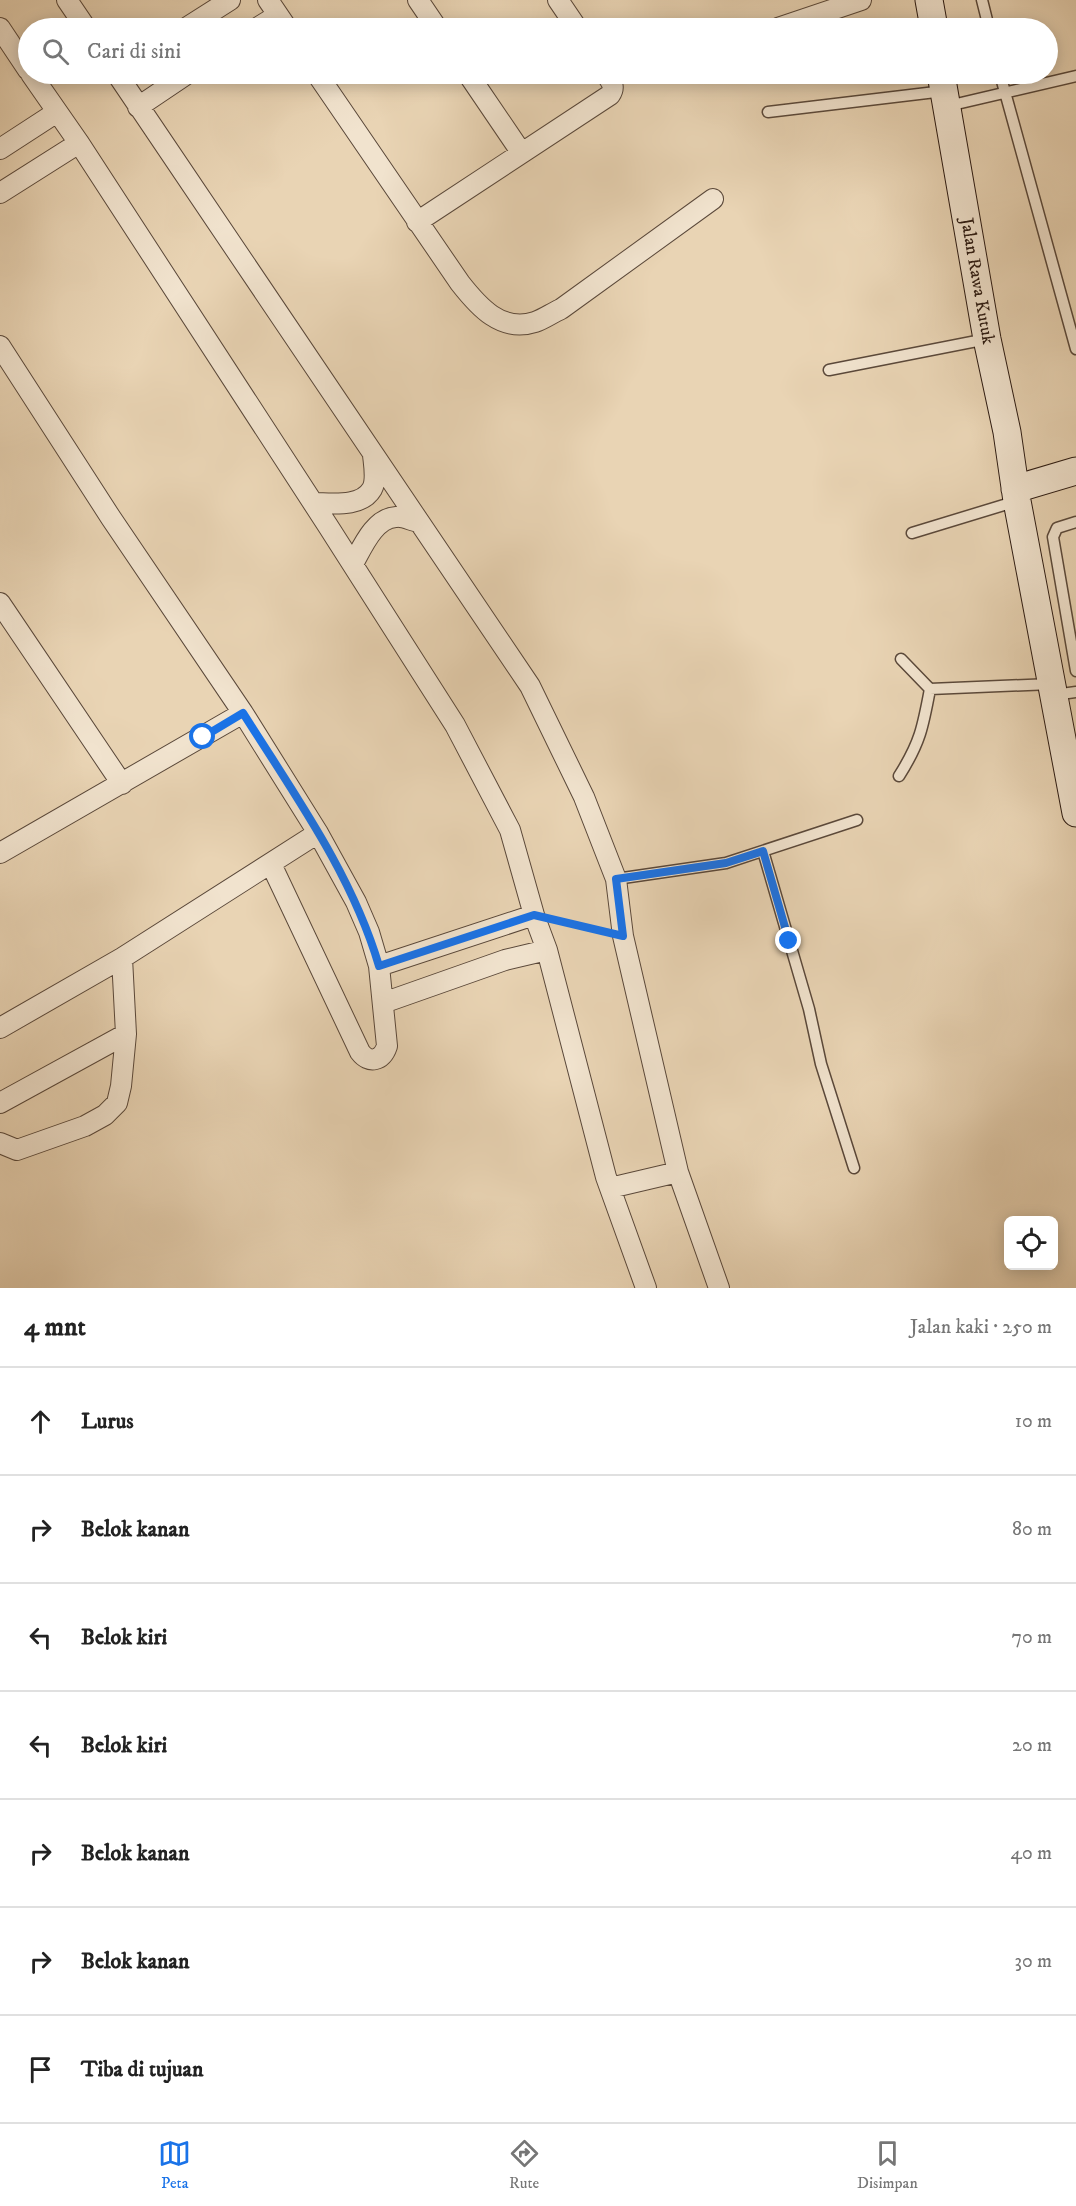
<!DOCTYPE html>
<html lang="id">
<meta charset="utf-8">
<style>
:root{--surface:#fff;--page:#f6f6f6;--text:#222;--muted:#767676;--line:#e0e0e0;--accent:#1a73e8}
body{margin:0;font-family:"IM FELL DW Pica",serif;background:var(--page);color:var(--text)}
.controls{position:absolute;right:18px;bottom:18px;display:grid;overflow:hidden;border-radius:9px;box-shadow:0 3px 15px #0003}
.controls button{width:54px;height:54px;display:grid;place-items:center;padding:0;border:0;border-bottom:2px solid var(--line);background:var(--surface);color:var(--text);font:30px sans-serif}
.stop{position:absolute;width:18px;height:18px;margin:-14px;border:4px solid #1a73e8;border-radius:50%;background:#fff}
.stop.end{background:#1a73e8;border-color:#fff;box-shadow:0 2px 6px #0008}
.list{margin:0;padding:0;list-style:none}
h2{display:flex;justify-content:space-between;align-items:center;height:78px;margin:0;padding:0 24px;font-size:26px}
h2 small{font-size:20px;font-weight:400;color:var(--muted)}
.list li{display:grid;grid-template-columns:39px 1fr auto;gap:18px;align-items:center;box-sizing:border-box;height:108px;padding:0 24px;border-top:2px solid var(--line)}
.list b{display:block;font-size:22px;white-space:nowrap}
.list em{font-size:20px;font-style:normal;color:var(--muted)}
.icon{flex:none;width:33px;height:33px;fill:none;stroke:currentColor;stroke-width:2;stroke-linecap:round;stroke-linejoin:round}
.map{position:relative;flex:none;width:1076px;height:1288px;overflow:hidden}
.search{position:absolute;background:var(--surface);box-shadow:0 3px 15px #0003;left:18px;right:18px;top:18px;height:66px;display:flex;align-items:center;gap:15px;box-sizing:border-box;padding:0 21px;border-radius:33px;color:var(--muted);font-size:22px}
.sheet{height:834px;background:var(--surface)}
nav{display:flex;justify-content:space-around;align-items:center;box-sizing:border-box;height:84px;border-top:2px solid var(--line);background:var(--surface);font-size:16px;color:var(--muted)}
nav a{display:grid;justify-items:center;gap:3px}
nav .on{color:var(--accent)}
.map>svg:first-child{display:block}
</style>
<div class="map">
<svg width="1076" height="1288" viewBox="0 0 1076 1288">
<rect width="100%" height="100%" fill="#e9d4b4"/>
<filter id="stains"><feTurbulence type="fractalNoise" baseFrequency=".00333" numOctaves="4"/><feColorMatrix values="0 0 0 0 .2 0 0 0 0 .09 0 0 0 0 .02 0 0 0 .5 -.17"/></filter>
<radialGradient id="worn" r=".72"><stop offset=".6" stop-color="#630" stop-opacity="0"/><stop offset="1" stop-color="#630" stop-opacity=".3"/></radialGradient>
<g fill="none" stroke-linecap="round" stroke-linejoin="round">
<!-- lane casing -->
<g stroke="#5a483a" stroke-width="13">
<path id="lane" d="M982,0L989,28
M1000,74L1076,349
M948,106L1076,76
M768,112L944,91
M829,370L987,339
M1076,522L1057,528L1053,537L1076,671
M912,533L1017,501
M901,659L930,689L1051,684
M1054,695L1076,692
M899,776C920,743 923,727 930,689
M763,851L809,1009L821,1064L854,1168
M616,879L726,863L857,820"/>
</g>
<!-- street casing -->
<g stroke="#5a483a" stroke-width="22">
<path id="street" d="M67,0L86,28
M268,0L287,28
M418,0L437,28
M558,0L577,28
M0,28L28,70
M186,28L230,0
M257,28L278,15
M778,28L861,0
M31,74L79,143L328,526L455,725L510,830L534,915L547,950L606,1177L646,1288
M117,74L530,686L584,797L616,879L623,936L678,1172L719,1288
M317,74L460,283C478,306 501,333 535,322C544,319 552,313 561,309L713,199
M468,74L521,152
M138,107L187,74
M0,149L57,112
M0,193L79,143
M417,222L610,95C616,86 611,82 606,74
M0,346L111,518L243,713L318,833L356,902L369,932L379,966L387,1046C382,1061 369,1064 360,1052L271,864
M313,503C331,503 361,508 372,489C377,480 374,465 373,455
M353,564C362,548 374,518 396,517C403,516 412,521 419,522
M0,603L122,784
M0,853L243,713
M379,966L534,915
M383,1003L505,960L547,950
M0,1028L122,958L318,833
M0,1103L126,1034
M0,1143L17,1150L85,1126L105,1115L117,1103L121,1086L126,1034L122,958
M610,1188L678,1172"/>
</g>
<!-- secondary casing -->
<g stroke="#2b1911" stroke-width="29">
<path id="secondary" d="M929,0L934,28
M941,74L987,339L1007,432L1017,501L1076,813
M1015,489L1076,471"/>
</g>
<!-- path -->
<path stroke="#2b1911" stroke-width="4" stroke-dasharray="1.5 3" stroke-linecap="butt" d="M560,921L602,931"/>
<!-- lane -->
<use href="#lane" stroke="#f1e3ce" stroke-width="10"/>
<!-- street -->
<use href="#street" stroke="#f1e3ce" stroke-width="20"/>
<!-- secondary -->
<use href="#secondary" stroke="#f1e3ce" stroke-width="27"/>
</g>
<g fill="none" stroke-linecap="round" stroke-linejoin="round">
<!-- route -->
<path stroke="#1a73e8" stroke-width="8" d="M203,737L243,713C294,794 352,874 379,966L534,915L623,936L616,879L726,863L763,851L789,941"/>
</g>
<g text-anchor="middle" stroke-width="5" stroke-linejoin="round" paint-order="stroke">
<!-- street labels -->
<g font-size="18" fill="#2b1911" stroke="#f1e3ce">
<text transform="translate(978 281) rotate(80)" y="6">Jalan Rawa Kutuk</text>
</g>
</g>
<rect width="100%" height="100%" filter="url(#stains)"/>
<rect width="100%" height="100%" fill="url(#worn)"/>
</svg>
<div class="controls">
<button><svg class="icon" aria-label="locate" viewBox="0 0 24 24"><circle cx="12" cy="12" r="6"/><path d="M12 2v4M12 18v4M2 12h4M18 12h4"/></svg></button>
</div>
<div class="stop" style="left:203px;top:737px"></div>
<div class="stop end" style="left:789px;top:941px"></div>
<div class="search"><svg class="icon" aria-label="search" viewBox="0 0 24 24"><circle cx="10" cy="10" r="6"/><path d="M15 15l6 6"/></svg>Cari di sini</div>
</div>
<section class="sheet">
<h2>4 mnt<small>Jalan kaki · 250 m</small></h2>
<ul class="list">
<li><svg class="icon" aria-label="ahead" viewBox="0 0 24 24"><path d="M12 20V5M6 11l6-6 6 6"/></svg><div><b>Lurus</b></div><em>10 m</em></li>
<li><svg class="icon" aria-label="right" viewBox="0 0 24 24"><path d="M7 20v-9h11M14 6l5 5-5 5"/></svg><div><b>Belok kanan</b></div><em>80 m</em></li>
<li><svg class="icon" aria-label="left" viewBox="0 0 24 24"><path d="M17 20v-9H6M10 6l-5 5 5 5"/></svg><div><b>Belok kiri</b></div><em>70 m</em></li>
<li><svg class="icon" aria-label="left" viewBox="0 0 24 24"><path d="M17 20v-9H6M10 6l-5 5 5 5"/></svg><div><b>Belok kiri</b></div><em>20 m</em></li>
<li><svg class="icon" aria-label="right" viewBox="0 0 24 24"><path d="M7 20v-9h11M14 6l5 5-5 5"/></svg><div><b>Belok kanan</b></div><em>40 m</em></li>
<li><svg class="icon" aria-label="right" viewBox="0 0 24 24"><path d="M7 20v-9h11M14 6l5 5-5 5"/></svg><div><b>Belok kanan</b></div><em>30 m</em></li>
<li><svg class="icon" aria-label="arrive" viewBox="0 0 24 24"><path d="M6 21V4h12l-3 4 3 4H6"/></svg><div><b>Tiba di tujuan</b></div></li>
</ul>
</section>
<nav>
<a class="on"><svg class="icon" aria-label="map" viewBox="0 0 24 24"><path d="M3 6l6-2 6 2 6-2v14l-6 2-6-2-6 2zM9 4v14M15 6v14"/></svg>Peta</a>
<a><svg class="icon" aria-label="directions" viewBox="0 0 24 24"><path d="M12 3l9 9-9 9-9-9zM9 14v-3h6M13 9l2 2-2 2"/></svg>Rute</a>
<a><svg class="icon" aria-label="saved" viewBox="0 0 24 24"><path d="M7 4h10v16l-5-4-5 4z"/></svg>Disimpan</a>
</nav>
